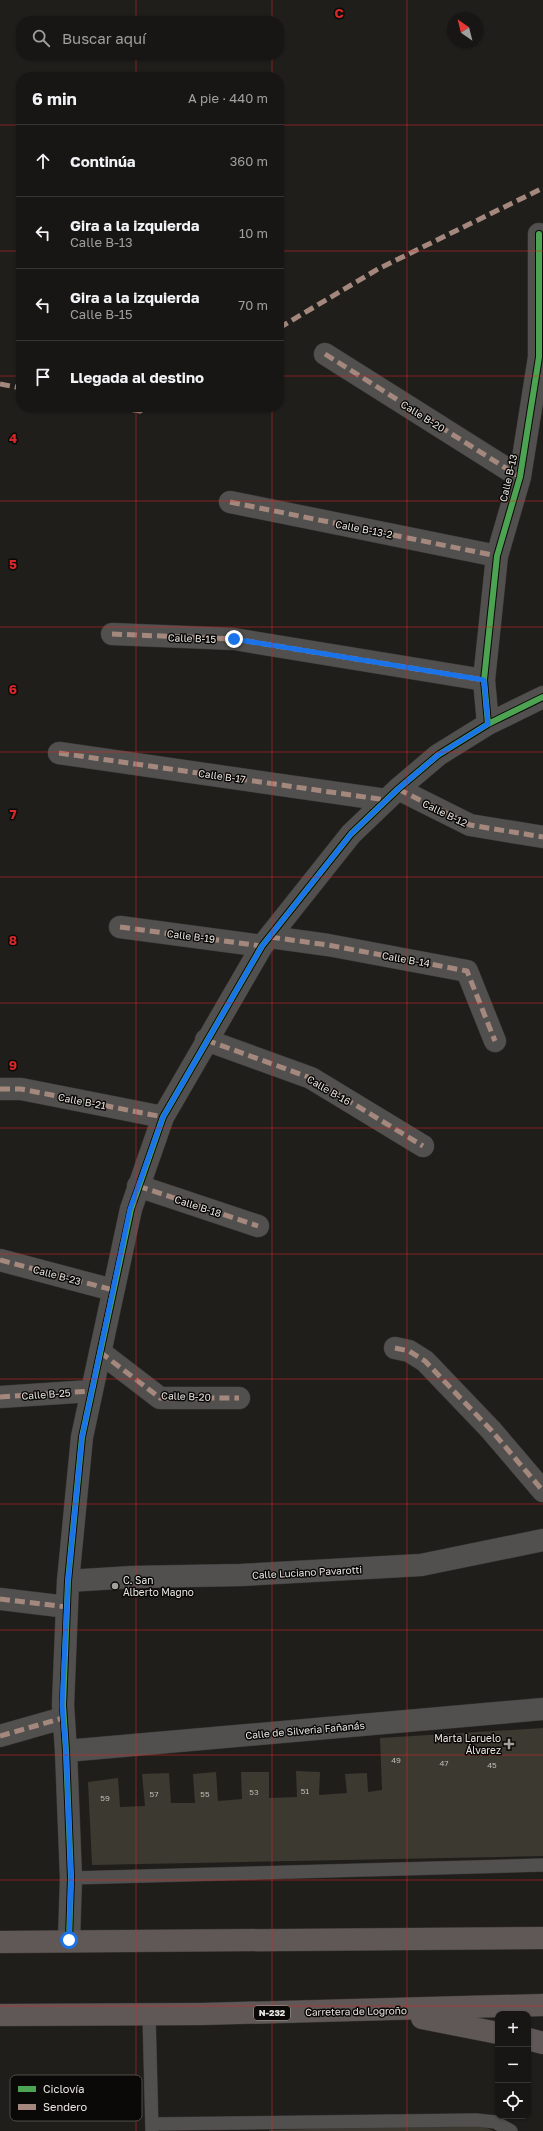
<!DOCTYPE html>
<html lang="es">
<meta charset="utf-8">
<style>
:root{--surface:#181614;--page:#211f1d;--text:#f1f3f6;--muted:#9f9fa0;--line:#363534}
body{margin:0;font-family:"Golos Text",sans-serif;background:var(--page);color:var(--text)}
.controls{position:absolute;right:12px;bottom:12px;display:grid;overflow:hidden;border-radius:8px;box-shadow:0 1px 3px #0004}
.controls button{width:36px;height:36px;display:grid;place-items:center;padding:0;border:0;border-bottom:1px solid var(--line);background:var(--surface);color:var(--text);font:20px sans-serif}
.compass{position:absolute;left:447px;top:12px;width:36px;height:36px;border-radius:50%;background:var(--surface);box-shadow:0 1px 3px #0004;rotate:325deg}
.stop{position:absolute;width:12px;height:12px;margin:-9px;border:3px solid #1a73e8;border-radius:50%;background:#fff}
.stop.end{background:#1a73e8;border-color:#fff;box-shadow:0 1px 4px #0008}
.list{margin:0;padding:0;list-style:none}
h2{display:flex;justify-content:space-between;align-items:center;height:52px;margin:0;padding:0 16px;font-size:17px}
h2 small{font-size:13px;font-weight:400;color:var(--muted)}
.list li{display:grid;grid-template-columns:26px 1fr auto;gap:12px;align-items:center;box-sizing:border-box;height:72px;padding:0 16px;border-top:1px solid var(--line)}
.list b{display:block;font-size:15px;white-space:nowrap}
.list p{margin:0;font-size:13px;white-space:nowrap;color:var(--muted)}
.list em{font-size:13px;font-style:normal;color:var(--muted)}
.icon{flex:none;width:22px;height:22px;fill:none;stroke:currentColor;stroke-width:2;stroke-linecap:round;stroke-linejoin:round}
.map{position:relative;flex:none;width:543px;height:2131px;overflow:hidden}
.search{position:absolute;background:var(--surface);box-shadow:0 1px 3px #0004;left:16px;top:16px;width:268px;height:44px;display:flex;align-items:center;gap:10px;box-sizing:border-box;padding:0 14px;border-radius:16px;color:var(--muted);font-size:15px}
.panel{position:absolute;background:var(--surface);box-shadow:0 1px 3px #0004;left:16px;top:72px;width:268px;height:340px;border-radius:16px}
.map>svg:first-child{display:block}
</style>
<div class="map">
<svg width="543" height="2131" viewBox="0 0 543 2131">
<rect width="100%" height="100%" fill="#201e1b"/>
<!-- building -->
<path fill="#3c3931" d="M543,1728V1856L92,1865L88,1782L118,1778L120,1807L145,1806L142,1774L169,1773L171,1803H195L193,1774L216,1772L218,1801L242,1799L241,1772H269V1798L297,1797L296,1771L320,1772L319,1795L347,1793L345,1774L367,1773L368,1792L382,1790L380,1738Z
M477,2124L494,2131H269V2130Z"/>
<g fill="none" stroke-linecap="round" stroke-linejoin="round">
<!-- service casing -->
<g stroke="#3a3836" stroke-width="14">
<path id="service" d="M71,1878L543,1865
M149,2014L152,2131
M152,2124L476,2120L495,2122L511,2131"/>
</g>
<!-- minor casing -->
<g stroke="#3a3836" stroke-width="23">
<path id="minor" d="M325,354L520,477
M230,502L497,556
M112,634L234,639L484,680
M488,724L484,680L497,556L520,477L539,357V234
M59,753L386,800
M398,789L470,825L543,837
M120,927L262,946
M270,937L328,945L467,971L495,1041
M206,1040L311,1078L423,1146
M0,1089H21L163,1117
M138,1186L258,1226
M0,1260L113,1290
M395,1348L409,1351L425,1361L491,1430L543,1491
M100,1352L160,1398H239
M0,1397L91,1391
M68,1581L132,1577L241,1575L421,1565L543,1540
M0,1599L67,1607
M0,1736L63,1718
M66,1751L543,1709
M69,1940L71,1878L66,1751L63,1705L68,1581L82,1437L131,1209L163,1117L262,946L351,834L398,789L438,755L488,724L543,697"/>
</g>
<!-- trunk casing -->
<g stroke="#3a3836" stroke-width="23">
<path id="trunk" d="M0,1942L543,1938
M0,2015L202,2014L543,2005
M422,2018L498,2033
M528,2039L543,2043"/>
</g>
<!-- service -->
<use href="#service" stroke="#51504e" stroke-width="13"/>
<!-- minor -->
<use href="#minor" stroke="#51504e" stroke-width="22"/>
<!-- trunk -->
<use href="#trunk" stroke="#605856" stroke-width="22"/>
<!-- quiet -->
<path stroke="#a5887d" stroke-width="5" stroke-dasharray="10 5" stroke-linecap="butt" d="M279,328L378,269L543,188
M325,354L520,477
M0,384L21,388
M118,407L140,411L147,407
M230,502L497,556
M112,634L234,639L484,680
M59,753L386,800
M398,789L470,825L543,837
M120,927L262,946
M270,937L328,945L467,971L495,1041
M206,1040L311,1078L423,1146
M0,1089H21L163,1117
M138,1186L258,1226
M0,1260L113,1290
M395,1348L409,1351L425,1361L491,1430L543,1491
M100,1352L160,1398H239
M0,1397L91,1391
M0,1599L67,1607
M0,1736L63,1718"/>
<!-- cycleway casing -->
<g stroke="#0b0907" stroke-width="8">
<path id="cycleway" d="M488,724L484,680L497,556L520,477L539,357V234
M69,1940L71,1878L66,1751L63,1705L68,1581L82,1437L131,1209L163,1117L262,946L351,834L398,789L438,755L488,724L543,697"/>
</g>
<!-- cycleway -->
<use href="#cycleway" stroke="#4ca352" stroke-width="6"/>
</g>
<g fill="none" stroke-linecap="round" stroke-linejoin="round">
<!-- route -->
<path stroke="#1a73e8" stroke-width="5" d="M69,1940L71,1878L66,1751L62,1705L68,1581L82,1437L130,1209L163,1117L262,946L351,834L398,789L438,755L488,724L484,680L234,639"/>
</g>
<!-- grid -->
<path fill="none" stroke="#d62828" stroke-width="1" stroke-opacity="0.55" d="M136,0V21M272,0V21M407,0V2131M136,55V77M272,55V77M0,125H21M279,125H543M0,251H21M279,251H543M0,376H21M279,376H543M136,407V2131M272,407V2131M0,501H543M0,627H543M0,752H543M0,877H543M0,1003H543M0,1128H543M0,1254H543M0,1379H543M0,1504H543M0,1630H543M0,1755H543M0,1880H543M0,2006H543"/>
<!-- markers -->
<g fill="#a3a19c" stroke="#0b0907" stroke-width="1.5">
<circle cx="115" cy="1586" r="4"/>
<path d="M507 1738h4v4h4v4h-4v4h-4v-4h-4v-4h4z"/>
</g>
<g text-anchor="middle" stroke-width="3" stroke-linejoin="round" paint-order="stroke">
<!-- number labels -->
<g font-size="8" fill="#bebcb6">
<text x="396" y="1763">49</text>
<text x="444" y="1766">47</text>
<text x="492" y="1768">45</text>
<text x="305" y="1794">51</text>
<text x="254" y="1795">53</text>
<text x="154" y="1797">57</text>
<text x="205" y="1797">55</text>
<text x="105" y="1801">59</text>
</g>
<!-- shield labels -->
<rect fill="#0b0907" stroke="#a6a4a0" stroke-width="1" x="254" y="2006" width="36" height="14" rx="3"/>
<g font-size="9" font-weight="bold" fill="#e9e7e2">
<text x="272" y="2016">N-232</text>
</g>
<!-- street labels -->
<g font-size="10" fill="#e9e7e2" stroke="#0b0907">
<text transform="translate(423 416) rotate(32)" y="4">Calle B-20</text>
<text transform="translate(508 478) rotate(-77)" y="4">Calle B-13</text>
<text transform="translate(364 529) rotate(11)" y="4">Calle B-13-2</text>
<text transform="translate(192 638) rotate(2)" y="4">Calle B-15</text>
<text transform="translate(222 776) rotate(8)" y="4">Calle B-17</text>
<text transform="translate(445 813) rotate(26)" y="4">Calle B-12</text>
<text transform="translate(191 936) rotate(7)" y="4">Calle B-19</text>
<text transform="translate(406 959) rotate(10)" y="4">Calle B-14</text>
<text transform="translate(329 1090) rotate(30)" y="4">Calle B-16</text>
<text transform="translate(82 1101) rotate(11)" y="4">Calle B-21</text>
<text transform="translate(198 1206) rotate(18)" y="4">Calle B-18</text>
<text transform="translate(57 1275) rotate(15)" y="4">Calle B-23</text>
<text transform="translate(46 1394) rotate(-4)" y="4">Calle B-25</text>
<text transform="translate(186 1396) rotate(2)" y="4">Calle B-20</text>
<text transform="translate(307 1572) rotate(-3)" y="4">Calle Luciano Pavarotti</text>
<text transform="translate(305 1730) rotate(-5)" y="4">Calle de Silveria Fañanás</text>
<text transform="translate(356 2011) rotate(-1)" y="4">Carretera de Logroño</text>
</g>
<!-- poi labels -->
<g font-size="10" fill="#e9e7e2" stroke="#0b0907" text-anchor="start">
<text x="123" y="1584">C. San<tspan x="123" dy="12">Alberto Magno</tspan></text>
<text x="501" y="1742" text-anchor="end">Marta Laruelo<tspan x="501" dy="12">Álvarez</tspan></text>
</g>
</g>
<!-- legend -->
<rect x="10" y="2075" width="132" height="46" rx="6" fill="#0b0907" stroke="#4e4c49" stroke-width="1"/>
<rect x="18" y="2086" width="18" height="6" fill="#4ca352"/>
<rect x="18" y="2104" width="18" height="6" fill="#a5887d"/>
<g font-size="11" fill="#e9e7e2">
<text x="43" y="2093">Ciclovía</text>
<text x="43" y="2111">Sendero</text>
</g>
<g font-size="13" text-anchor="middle" font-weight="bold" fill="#d62828" stroke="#0b0907" stroke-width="3" stroke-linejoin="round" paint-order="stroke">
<text x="339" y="18">C</text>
<text x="13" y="443">4</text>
<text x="13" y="569">5</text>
<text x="13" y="694">6</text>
<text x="13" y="819">7</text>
<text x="13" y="945">8</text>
<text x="13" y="1070">9</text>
</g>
</svg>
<div class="controls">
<button>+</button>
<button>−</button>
<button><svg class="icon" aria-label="locate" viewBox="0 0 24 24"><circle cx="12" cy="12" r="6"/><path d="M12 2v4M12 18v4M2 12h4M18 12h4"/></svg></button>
</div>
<svg class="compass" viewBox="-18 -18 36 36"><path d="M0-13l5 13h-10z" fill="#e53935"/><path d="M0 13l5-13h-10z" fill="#9f9fa0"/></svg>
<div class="stop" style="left:69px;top:1940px"></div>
<div class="stop end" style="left:234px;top:639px"></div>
<div class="search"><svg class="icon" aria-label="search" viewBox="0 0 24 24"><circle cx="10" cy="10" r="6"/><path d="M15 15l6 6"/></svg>Buscar aquí</div>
<section class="panel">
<h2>6 min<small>A pie · 440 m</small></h2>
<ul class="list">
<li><svg class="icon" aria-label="ahead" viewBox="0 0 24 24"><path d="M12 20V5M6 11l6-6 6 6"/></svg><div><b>Continúa</b></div><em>360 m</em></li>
<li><svg class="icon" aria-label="left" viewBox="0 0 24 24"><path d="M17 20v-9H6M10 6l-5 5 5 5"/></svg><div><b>Gira a la izquierda</b><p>Calle B-13</p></div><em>10 m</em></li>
<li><svg class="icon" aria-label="left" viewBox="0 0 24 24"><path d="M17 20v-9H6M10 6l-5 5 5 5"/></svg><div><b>Gira a la izquierda</b><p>Calle B-15</p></div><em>70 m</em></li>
<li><svg class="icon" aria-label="arrive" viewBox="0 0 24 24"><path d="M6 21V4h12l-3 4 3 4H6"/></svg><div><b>Llegada al destino</b></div></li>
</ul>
</section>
</div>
